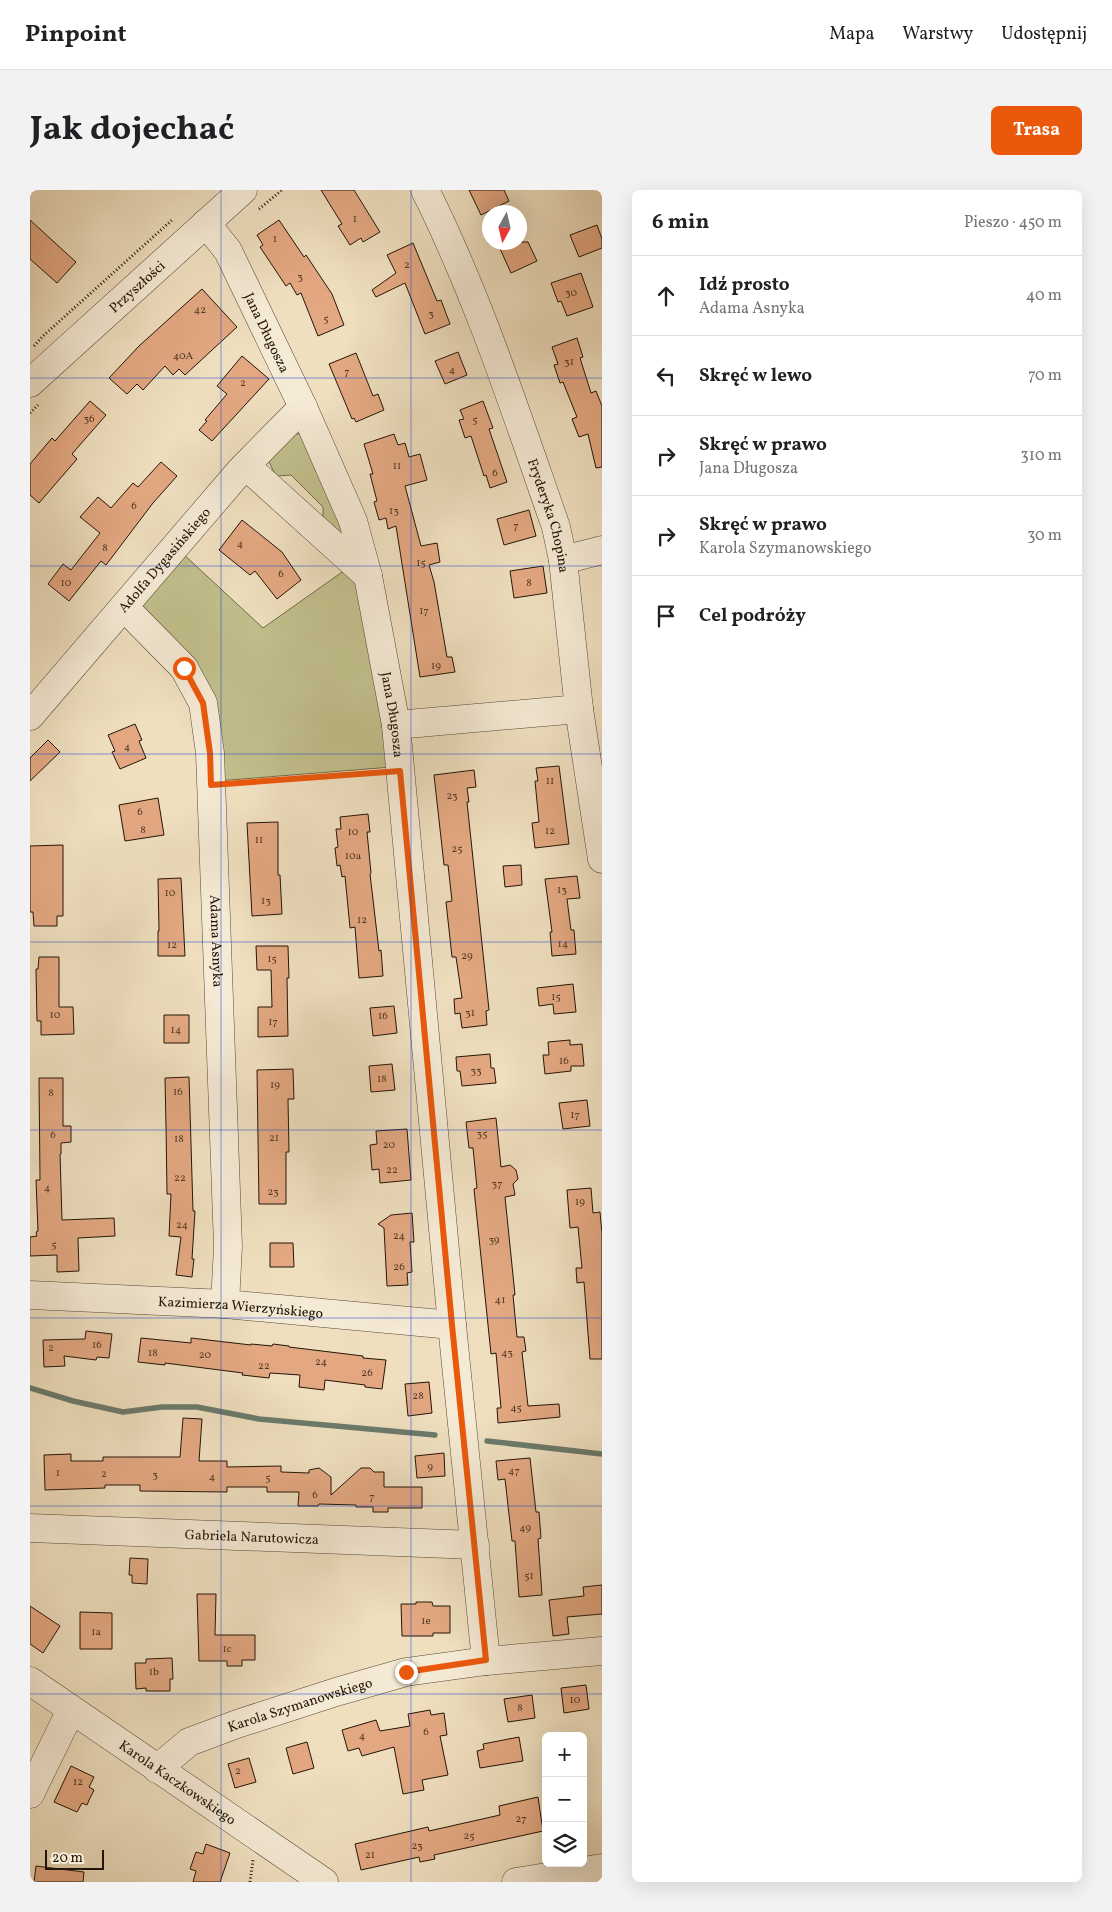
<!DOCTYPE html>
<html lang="pl">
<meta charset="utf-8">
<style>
:root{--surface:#fff;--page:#f2f2f2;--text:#202124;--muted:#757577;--line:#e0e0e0;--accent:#ea580c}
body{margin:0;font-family:Vollkorn,serif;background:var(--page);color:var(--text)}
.controls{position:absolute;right:15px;bottom:15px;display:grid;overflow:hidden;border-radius:8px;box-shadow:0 5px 20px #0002}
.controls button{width:45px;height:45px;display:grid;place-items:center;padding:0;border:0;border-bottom:1px solid var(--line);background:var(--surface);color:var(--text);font:25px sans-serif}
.compass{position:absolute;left:452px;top:15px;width:45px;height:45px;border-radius:50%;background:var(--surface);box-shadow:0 5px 20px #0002;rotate:188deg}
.scale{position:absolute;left:15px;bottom:12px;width:59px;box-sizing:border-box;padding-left:5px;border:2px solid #231507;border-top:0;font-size:14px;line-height:18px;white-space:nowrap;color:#231507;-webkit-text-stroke:4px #f5ead5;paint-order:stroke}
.stop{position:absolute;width:15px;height:15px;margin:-11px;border:4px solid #ea580c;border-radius:50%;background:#fff}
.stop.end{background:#ea580c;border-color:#fff;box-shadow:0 1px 5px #0008}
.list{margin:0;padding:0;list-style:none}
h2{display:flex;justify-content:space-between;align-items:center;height:65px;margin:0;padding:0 20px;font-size:21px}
h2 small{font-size:16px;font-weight:400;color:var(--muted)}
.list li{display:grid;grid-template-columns:32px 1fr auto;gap:15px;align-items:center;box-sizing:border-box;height:80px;padding:0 20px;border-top:1px solid var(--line)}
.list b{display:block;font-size:19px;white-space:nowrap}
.list p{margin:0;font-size:16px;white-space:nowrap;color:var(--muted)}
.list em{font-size:16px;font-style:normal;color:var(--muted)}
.icon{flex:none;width:28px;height:28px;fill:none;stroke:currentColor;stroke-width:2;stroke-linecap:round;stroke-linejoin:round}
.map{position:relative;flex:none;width:572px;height:1692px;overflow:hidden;border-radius:8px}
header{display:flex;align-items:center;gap:30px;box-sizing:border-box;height:70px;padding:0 25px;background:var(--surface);border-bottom:1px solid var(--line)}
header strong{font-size:24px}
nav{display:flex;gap:28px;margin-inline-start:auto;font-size:18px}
.intro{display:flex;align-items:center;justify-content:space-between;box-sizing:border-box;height:120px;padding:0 30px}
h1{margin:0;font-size:35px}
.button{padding:12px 22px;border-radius:8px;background:var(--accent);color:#fff;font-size:18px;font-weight:700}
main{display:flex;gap:30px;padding:0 30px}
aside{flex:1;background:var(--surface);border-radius:8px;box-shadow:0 5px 20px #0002}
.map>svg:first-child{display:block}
</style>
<header>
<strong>Pinpoint</strong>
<nav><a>Mapa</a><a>Warstwy</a><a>Udostępnij</a></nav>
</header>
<div class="intro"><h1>Jak dojechać</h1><a class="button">Trasa</a></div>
<main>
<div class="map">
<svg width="572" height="1692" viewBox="0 0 572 1692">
<rect width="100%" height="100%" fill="#efdfbf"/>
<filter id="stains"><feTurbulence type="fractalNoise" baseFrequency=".004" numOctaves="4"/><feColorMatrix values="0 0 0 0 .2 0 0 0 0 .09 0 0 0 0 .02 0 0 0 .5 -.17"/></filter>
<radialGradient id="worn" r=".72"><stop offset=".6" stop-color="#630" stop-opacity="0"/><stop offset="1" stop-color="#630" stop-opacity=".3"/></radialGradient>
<!-- green -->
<path fill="#c1bf8c" stroke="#726a4a" d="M254,244H269L282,250L319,361L293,339V317L261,285L248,286L244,282L238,270Z
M151,362L233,438L315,380L337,405L362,577L187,591L180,513L98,427Z"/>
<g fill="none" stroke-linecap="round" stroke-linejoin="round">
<!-- stream -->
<path stroke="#6a7a6b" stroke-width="5.5" d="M0,1198L43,1211L93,1222L132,1217H167L229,1229L405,1245
M457,1251L572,1264"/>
</g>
<!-- building -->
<path fill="#e3a882" stroke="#231507" d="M291,0H324L350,42L333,52L331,48L320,55L308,36L312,34Z
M439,0H474L479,11L451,25Z
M0,30L46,72L27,93L0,69Z
M249,30L274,67L276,65L302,104L314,135L288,146L271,103L267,105L260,93L256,96L230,57L233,55L227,45Z
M567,35L572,49V58L549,67L540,45Z
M467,52H498L507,71L481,83Z
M383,53L407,111L411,110L420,134L395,144L375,93L346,107L342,100L366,83L357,65Z
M551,83L563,117L537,126L531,111L528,112L521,93Z
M172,99L207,137L155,185L149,179L143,185L135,176L113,200L107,194L97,204L79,188L109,156Z
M547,148L553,167L550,168L561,203L566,201L572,216V277L566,278L558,244L549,247L542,229L547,227L533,192L530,193L524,175L528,174L522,157Z
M428,162L437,185L415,194L405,171Z
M326,163L343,206L348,204L354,220L326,232L324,228L322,229L299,174Z
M212,166L239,189L182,251L169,240L177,231L175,230L197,204L187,196Z
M60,211L76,225L42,264L47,269L9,313L0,305V274L22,248L25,251Z
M453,211L463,238L459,239L477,292L460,298L456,285L454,286L441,246L435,248L429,230L434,229L430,220Z
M364,244L368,255L375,253L379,267L390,264L397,290L375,296L391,356L407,353L410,372L399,375L404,392L417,467H422L425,482L390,487L366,336L358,339L356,328L349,330L344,312L347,311L340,284H343L334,254Z
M131,272L147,286L123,313L76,375L71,371L39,411L18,394L33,374L41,380L70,343L50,327L68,307L81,318L103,293L108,297Z
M499,320L506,346L474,355L467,329Z
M212,330L252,362L271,390L247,409L225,381L220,385L189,360Z
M513,376L517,403L484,408L480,381Z
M105,534L112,550L109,551L116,568L90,579L82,562L85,561L78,545Z
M18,550L30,562L0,591V568Z
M529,576L539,654L505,658L502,633L509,632L505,591H508L506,578Z
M444,580L446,597L437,598L439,612H437L459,820L456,821L457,835L432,838L430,823L425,824L424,809L432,808L426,767H422L416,712L422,711L418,675H414L404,585Z
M128,608L134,645L95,651L89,615Z
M338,624L340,642H337L341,683L340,684L349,761L351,760L353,786L329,788L325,737L320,738L315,686L312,687L310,675L307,676L305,658L308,657L306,639H311L310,627Z
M248,632V685H250L252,724L222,726L217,633Z
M33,655V726H27V736H4L3,722H0V656Z
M491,675L492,695L475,697L473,676Z
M547,686L550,708L537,709L541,740H544L546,764L522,766L520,742H522L515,689Z
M151,688L155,766H128V741H129L128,689Z
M226,756H258L259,788H257L258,846L228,847V817H242L241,780H227Z
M9,767H29V817H43L44,844L11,845V831H7L6,779H8Z
M543,794L546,822L524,824L523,814L509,816L507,798Z
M364,816L367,843L343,846L340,818Z
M134,825H159V853H134Z
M540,850V855L552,854L554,876H541V881L515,884L513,865H519L518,852Z
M460,864L461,878H464L466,893L432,896L430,881H427L426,867Z
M362,874L365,900L341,902L339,876Z
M263,879L264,909H258L259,962H256V1014H229L227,880Z
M159,887L163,1021H165L162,1069H164L162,1087L146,1085L151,1047L139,1046L141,1004H137L136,936L135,888Z
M9,888H33V936H41V952L31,953V964H30L32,1030L84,1028L85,1046L48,1048L49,1081L27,1082V1065L0,1066V1047L7,1046L6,1042L8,1041L6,990H10Z
M557,910L560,936L533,939L529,913Z
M466,928L471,977L480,975L486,980L488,989L483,994L485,1005L475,1007L485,1105H483L487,1147H494L496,1161L492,1162L498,1216L529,1214L530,1227L468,1233L467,1218H471L466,1163L461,1164L444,999L447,998L443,958H439L436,932Z
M377,939L381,990L350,993L349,979L342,980L340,955L347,954L346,941Z
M561,998L563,1023L570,1022L572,1044V1169H560L554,1092L547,1093L546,1078H552L548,1037L540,1038L537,1000Z
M382,1023L384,1052H380L382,1082L377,1083L378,1095L357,1096L354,1038L348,1034L361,1025Z
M240,1053H263L264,1077H240Z
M56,1141L82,1144L79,1168L67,1167L66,1170L34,1166L35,1176L14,1177L13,1150L55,1149Z
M111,1148L161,1153V1148L221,1155V1154L242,1156L243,1154L259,1156V1157L333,1166V1168L356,1170L352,1199L335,1197V1195L295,1190L294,1200L269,1197L270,1185L240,1183L239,1188L212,1185L213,1183L135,1173V1175L108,1172Z
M399,1192L402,1223L378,1226L375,1194Z
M153,1228L172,1229L169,1271H197V1277L251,1276V1282L279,1283V1280L289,1278L301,1287V1305L331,1278H340L344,1282H354V1297H392V1318H358V1322H343V1317H326V1315L289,1314L288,1316H268L269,1302H237V1297H197V1302L110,1301V1295H75V1298L15,1300L14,1265L41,1264V1271H73V1267H150Z
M414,1263L415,1286L387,1288L385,1266Z
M500,1268L506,1322H509L511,1348L508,1349L512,1405L489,1407L485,1351H482L475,1289L468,1290L466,1271Z
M100,1368L118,1369L117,1394L102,1393V1385H99Z
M572,1395V1424L537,1427L539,1444L523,1446L519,1410L554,1406L553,1397Z
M167,1404H186L185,1445H225V1470H212V1476H197V1471H169Z
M386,1412H402L403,1416H420V1443H403V1446H372L371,1414H386Z
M0,1416L30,1436L13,1463L0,1454Z
M50,1422L82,1423V1459H50Z
M142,1468L143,1489H140V1501H116V1498L106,1499L105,1473H116V1469Z
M556,1495L559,1519L534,1523L531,1498Z
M502,1505L505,1528L478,1532L474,1509Z
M400,1520L401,1525L414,1523L417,1545L410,1546L418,1585L392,1590L394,1600L373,1604L364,1557L332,1566L329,1558L318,1561L312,1540L346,1530L350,1541L380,1536L378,1524Z
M489,1547L493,1571L450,1578L447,1561L454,1559L453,1554Z
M277,1552L284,1578L263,1584L256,1558Z
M219,1568L226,1592L205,1598L198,1574Z
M41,1576L64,1587L59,1597L64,1600L60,1608L57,1615L52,1613L47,1622L24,1612Z
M508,1607L513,1641L404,1665L405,1669L390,1672L389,1667L331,1680L325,1654L398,1637L399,1641L470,1625L469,1616Z
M176,1654L200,1663L190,1692H163L166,1681L160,1679L166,1662L173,1664Z
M6,1676L54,1682L53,1692H4Z"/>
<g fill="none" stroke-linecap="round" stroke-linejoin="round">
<!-- minor casing -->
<g stroke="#564835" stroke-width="29">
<g id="minor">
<path id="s1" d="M395,0C449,108 486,223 526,337L533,370L549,519L572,669"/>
<path id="s2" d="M176,33L198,61L273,217L323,331L338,386L366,535L422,1135L456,1471"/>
<path id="s3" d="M0,193L213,0"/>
<path d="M216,276L338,386"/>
<path d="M533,370L572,360"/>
<path id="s4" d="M94,417L154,478L173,513L180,563L198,1056L195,1114"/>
<path id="s5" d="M0,526L210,281L273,217"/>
<path d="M366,535L549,519"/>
<path id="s6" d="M0,1105L195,1114L422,1135"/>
<path id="s7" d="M0,1338L445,1355"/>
<path id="s8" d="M0,1491L294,1692"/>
<path id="s9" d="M127,1579L159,1552L207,1534L306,1502L376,1482L456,1471L572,1461"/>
<path d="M0,1604L41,1520"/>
<path d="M486,1692L572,1678"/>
</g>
</g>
<!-- path -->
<path stroke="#231507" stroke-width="3" stroke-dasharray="1 2.5" stroke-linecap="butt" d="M229,19L252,0
M4,156L13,146L142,30
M0,223L8,215
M204,593L347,582
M220,1692L223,1670"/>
<!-- minor -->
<use href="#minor" stroke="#f5ead5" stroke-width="28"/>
</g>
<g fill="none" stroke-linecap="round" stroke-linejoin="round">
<!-- route -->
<path stroke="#ea580c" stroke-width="6" d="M154,478L173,513L180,563L181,595L370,581L422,1135L456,1470L376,1482"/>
</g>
<!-- grid -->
<path fill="none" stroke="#1d4ed8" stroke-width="1" stroke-opacity="0.55" d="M191,0V1692M381,0V1692M0,188H572M0,376H572M0,564H572M0,752H572M0,940H572M0,1128H572M0,1316H572M0,1504H572"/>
<g text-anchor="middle" stroke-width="5" stroke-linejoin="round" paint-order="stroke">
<!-- number labels -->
<g font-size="11" fill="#533a26">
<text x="325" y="32">1</text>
<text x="245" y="52">1</text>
<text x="377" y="78">2</text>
<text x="270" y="90">3</text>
<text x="541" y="106">30</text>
<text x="170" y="123">42</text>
<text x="401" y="127">3</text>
<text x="296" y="132">5</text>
<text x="153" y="169">40A</text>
<text x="539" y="175">31</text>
<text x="422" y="183">4</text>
<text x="317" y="185">7</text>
<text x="213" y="196">2</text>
<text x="59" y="232">36</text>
<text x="445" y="233">5</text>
<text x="367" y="279">11</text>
<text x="465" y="286">6</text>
<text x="104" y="319">6</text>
<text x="364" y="324">13</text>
<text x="486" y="339">7</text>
<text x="210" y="357">4</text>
<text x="75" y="361">8</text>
<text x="391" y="376">15</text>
<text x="251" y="387">6</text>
<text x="36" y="396">10</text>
<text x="499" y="396">8</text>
<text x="394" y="424">17</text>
<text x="406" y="479">19</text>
<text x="97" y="560">4</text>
<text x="520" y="594">11</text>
<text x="422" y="609">23</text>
<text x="110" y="625">6</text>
<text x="113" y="643">8</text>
<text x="520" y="644">12</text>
<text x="323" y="645">10</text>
<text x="229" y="653">11</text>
<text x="427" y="662">25</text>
<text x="323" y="669">10a</text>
<text x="532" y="703">13</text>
<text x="140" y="706">10</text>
<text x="236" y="714">13</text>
<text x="332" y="733">12</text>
<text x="533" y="757">14</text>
<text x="142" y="758">12</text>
<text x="437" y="769">29</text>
<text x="242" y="772">15</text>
<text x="526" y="810">15</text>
<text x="440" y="826">31</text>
<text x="25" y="828">10</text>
<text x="353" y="829">16</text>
<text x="243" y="835">17</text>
<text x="146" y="843">14</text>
<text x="534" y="874">16</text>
<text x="446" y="884">33</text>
<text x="352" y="892">18</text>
<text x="245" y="898">19</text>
<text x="148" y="905">16</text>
<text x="21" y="906">8</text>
<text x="545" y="928">17</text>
<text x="452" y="947">35</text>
<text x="23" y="948">6</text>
<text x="244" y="951">21</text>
<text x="149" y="952">18</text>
<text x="359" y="958">20</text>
<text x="362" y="983">22</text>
<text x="150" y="991">22</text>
<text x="467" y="997">37</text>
<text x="17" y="1001">4</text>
<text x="243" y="1005">23</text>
<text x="550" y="1015">19</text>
<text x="152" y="1038">24</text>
<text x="369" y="1049">24</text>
<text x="464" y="1053">39</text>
<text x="24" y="1058">5</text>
<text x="369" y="1080">26</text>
<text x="470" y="1113">41</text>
<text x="67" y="1158">16</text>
<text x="21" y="1161">2</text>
<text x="123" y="1166">18</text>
<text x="477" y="1166">43</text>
<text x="175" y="1168">20</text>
<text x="291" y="1175">24</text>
<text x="234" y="1179">22</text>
<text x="337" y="1186">26</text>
<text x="388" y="1209">28</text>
<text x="486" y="1221">45</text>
<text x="400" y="1280">9</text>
<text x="484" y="1284">47</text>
<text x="28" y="1286">1</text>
<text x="74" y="1287">2</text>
<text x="125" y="1288">3</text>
<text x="182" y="1290">4</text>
<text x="238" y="1291">5</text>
<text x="285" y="1308">6</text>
<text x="342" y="1310">7</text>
<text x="495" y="1341">49</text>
<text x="499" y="1389">51</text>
<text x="396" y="1434">1e</text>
<text x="66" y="1445">1a</text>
<text x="197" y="1462">1c</text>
<text x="124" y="1485">1b</text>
<text x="545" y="1513">10</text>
<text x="490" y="1521">8</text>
<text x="396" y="1545">6</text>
<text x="332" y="1549">4</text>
<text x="208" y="1584">2</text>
<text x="48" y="1595">12</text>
<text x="491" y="1632">27</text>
<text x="439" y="1649">25</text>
<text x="387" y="1659">23</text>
<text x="340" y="1668">21</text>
</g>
<!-- street labels -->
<g font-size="14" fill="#231507" stroke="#f5ead5">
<text dy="5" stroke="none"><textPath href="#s3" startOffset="144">Przyszłości</textPath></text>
<text dy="5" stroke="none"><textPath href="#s2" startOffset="126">Jana Długosza</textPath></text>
<text dy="5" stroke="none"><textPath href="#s1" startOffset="349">Fryderyka Chopina</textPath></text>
<text dy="5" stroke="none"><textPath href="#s5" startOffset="206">Adolfa Dygasińskiego</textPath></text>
<text dy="5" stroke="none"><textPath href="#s2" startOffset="531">Jana Długosza</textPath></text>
<text dy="5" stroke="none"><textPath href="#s4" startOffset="364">Adama Asnyka</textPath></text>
<text dy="5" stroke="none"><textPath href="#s6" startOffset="211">Kazimierza Wierzyńskiego</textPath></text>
<text dy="5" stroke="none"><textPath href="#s7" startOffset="222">Gabriela Narutowicza</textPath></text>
<text dy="5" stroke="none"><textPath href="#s9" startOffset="159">Karola Szymanowskiego</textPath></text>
<text dy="5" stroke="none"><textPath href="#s8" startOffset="179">Karola Kaczkowskiego</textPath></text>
</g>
</g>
<rect width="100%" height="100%" filter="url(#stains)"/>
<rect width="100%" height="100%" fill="url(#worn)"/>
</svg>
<div class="controls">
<button>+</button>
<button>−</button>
<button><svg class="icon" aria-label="layers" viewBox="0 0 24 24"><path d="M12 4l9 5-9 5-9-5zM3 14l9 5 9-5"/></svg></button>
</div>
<svg class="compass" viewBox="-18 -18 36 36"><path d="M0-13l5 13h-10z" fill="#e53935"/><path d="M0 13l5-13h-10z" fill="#757577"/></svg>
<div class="scale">20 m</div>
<div class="stop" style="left:154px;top:478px"></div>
<div class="stop end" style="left:376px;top:1482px"></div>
</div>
<aside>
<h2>6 min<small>Pieszo · 450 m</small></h2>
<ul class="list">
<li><svg class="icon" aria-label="ahead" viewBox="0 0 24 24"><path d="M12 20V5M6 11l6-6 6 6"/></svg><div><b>Idź prosto</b><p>Adama Asnyka</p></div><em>40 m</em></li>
<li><svg class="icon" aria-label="left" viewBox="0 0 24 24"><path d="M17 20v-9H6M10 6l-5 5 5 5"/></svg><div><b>Skręć w lewo</b></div><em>70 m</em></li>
<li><svg class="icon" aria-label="right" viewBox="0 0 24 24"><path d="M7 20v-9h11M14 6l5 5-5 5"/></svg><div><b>Skręć w prawo</b><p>Jana Długosza</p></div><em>310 m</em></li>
<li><svg class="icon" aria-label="right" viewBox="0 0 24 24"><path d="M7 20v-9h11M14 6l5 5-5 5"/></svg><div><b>Skręć w prawo</b><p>Karola Szymanowskiego</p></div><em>30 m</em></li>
<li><svg class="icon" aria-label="arrive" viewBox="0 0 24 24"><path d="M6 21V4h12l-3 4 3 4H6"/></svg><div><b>Cel podróży</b></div></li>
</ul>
</aside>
</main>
